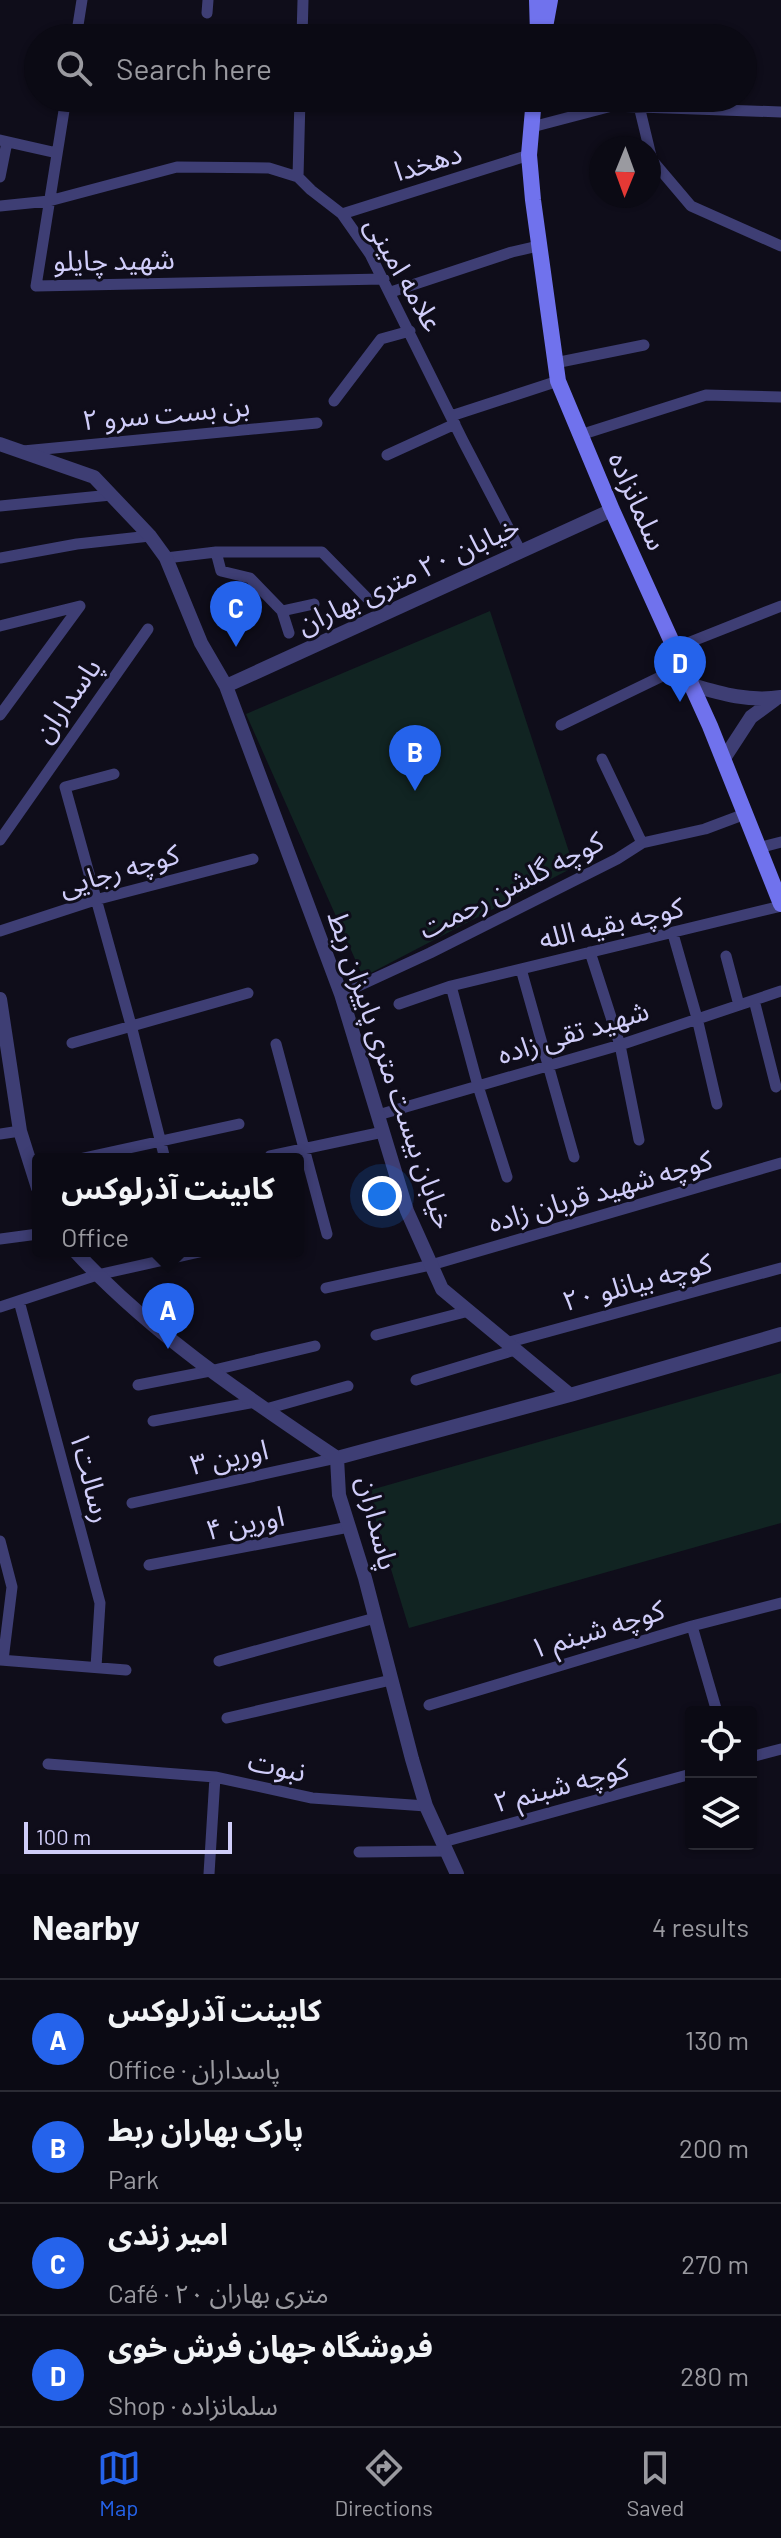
<!DOCTYPE html>
<meta charset="utf-8">
<style>
:root{--surface:#0b0a14;--page:#191822;--text:#f1f3f6;--muted:#9a9aa0;--line:#2b2b34;--accent:#2563eb}
body{margin:0;font-family:Barlow,"Noto Sans Arabic",sans-serif;background:var(--page);color:var(--text)}
.controls{position:absolute;right:24px;bottom:24px;display:grid;overflow:hidden;border-radius:8px;box-shadow:0 2px 6px #0004}
.controls button{width:72px;height:72px;display:grid;place-items:center;padding:0;border:0;border-bottom:2px solid var(--line);background:var(--surface);color:var(--text);font:40px sans-serif}
.compass{position:absolute;left:589px;top:136px;width:72px;height:72px;border-radius:50%;background:var(--surface);box-shadow:0 2px 6px #0004;rotate:181deg}
.scale{position:absolute;left:24px;bottom:20px;width:208px;box-sizing:border-box;padding-left:8px;border:4px solid #d0cdf9;border-top:0;font-size:22px;line-height:28px;white-space:nowrap;color:#d0cdf9;-webkit-text-stroke:6px #0f0d1a;paint-order:stroke}
.you{position:absolute;left:382px;top:1196px;width:28px;height:28px;margin:-20px;border:6px solid #fff;border-radius:50%;background:#1a73e8;box-shadow:0 0 0 12px #1a73e833}
.badge{display:grid;place-items:center;width:52px;height:52px;border-radius:50%;background:var(--accent);color:#fff;font-size:26px;font-weight:700}
.pin{position:absolute;translate:-50% -66px;filter:drop-shadow(0 2px 4px #0008)}
.pin::after{content:'';position:absolute;top:42px;width:28px;height:24px;background:inherit;clip-path:polygon(0 0,100% 0,50% 100%)}
.popup{position:absolute;left:32px;top:1153px;width:272px;height:104px;box-sizing:border-box;display:grid;place-content:center;border-radius:8px;background:var(--surface);filter:drop-shadow(0 2px 6px #0005);font-size:26px;white-space:nowrap;color:var(--muted)}
.popup b{font-size:30px;color:var(--text)}
.popup::after{content:'';position:absolute;left:50%;top:100%;margin-left:-16px;border:16px solid transparent;border-top-color:var(--surface)}
.list{margin:0;padding:0;list-style:none}
h2{display:flex;justify-content:space-between;align-items:center;height:104px;margin:0;padding:0 32px;font-size:34px}
h2 small{font-size:26px;font-weight:400;color:var(--muted)}
.list li{display:grid;grid-template-columns:52px 1fr auto;gap:24px;align-items:center;box-sizing:border-box;height:112px;padding:0 32px;border-top:2px solid var(--line)}
.list b{display:block;font-size:30px;white-space:nowrap}
.list p{margin:0;font-size:26px;white-space:nowrap;color:var(--muted)}
.list em{font-size:26px;font-style:normal;color:var(--muted)}
.icon{flex:none;width:44px;height:44px;fill:none;stroke:currentColor;stroke-width:2;stroke-linecap:round;stroke-linejoin:round}
.map{position:relative;flex:none;width:781px;height:1874px;overflow:hidden}
.search{position:absolute;background:var(--surface);box-shadow:0 2px 6px #0004;left:24px;right:24px;top:24px;height:88px;display:flex;align-items:center;gap:20px;box-sizing:border-box;padding:0 28px;border-radius:44px;color:var(--muted);font-size:30px}
.sheet{height:552px;background:var(--surface)}
nav{display:flex;justify-content:space-around;align-items:center;box-sizing:border-box;height:112px;border-top:2px solid var(--line);background:var(--surface);font-size:22px;color:var(--muted)}
nav a{display:grid;justify-items:center;gap:4px}
nav .on{color:var(--accent)}
.map>svg:first-child{display:block}
</style>
<div class="map">
<svg width="781" height="1874" viewBox="0 0 781 1874">
<rect width="100%" height="100%" fill="#0f0d1a"/>
<!-- green -->
<path fill="#112422" d="M490,611L574,867L363,977L246,714Z
M781,1373V1523L409,1628L367,1491Z"/>
<g fill="none" stroke-linecap="round" stroke-linejoin="round">
<!-- minor -->
<path stroke="#3e3e74" stroke-width="11" d="M207,13L208,0
M76,38L82,0
M302,38L303,0
M66,98L36,286L384,279
M639,106L652,160L691,206L781,246
M532,127L612,106L781,112
M0,140L57,153
M0,177L7,142
M298,177L300,98
M0,206L49,201L177,167L269,168L298,177L311,190L342,214L370,254L463,441L521,552
M342,214L529,155
M391,292L512,252L538,246
M555,363L644,345
M334,401L381,339L410,331
M451,416L558,381
M580,435L706,395L781,397
M23,451L317,423
M387,455L455,424
M0,506L111,495
M216,552H322L367,598
M0,558L77,544L150,536
M166,558L216,552L221,571L250,578L282,611L289,633
M282,611L314,604
M0,626L80,606L0,715
M675,648L781,606
M561,725L683,666
M602,759L642,843
M114,774L65,787L131,1025L165,1159
M0,840L148,629
M758,848L781,842
M0,931L95,900L253,859
M673,934L697,1018L717,1104
M590,952L620,1045L639,1140
M726,956L739,1005
M521,969L574,1157
M451,986L478,1086L507,1177
M341,994L430,953L617,859L642,843L705,829L745,814
M754,1000L776,1087
M399,1004L451,986L781,906
M72,1043L248,993
M276,1044L327,1234
M378,1115L620,1045L781,991
M0,1134L20,1131
M270,1156L383,1132
M79,1159L239,1124
M0,1239L38,1234
M326,1288L431,1265L781,1163
M19,1301L100,1603L96,1667
M0,1307L97,1275L204,1251
M376,1335L469,1311
M506,1343L781,1268
M416,1380L515,1350
M138,1385L210,1371L315,1346
M266,1409L348,1386
M153,1421L255,1402
M132,1503L337,1458
M0,1541L12,1587L3,1660
M149,1565L349,1527
M692,1626L717,1712
M0,1660L126,1670
M219,1661L375,1618
M429,1705L692,1626L781,1603
M227,1718L391,1680
M751,1757L781,1749
M48,1764L215,1777
M443,1842L691,1774
M359,1852L447,1851
M209,1874L215,1777L312,1798L426,1806"/>
<!-- tertiary -->
<path stroke="#3e3e74" stroke-width="14" d="M0,444L94,477L150,536L166,558L201,643L226,686L341,994L407,1211L442,1289L570,1395L781,1334
M692,685C722,694 750,702 781,697
M226,686L612,510
M723,760L751,717L777,698
M0,999L20,1131L38,1188
M75,1251C150,1333 245,1396 337,1458
M337,1458L339,1495L365,1578L412,1759L426,1806L457,1874
M337,1458L570,1395"/>
<!-- secondary -->
<path stroke="#7072ed" stroke-width="16" d="M537,0L538,34
M543,38L550,0
M534,98L529,155L533,200L558,381L612,510L710,726L781,904"/>
</g>
<g text-anchor="middle" stroke-width="6" stroke-linejoin="round" paint-order="stroke">
<!-- street labels -->
<g font-size="28" fill="#d0cdf9" stroke="#0f0d1a">
<text transform="translate(428 162) rotate(-17)" y="10">دهخدا</text>
<text transform="translate(114 260) rotate(-1)" y="10">شهید چایلو</text>
<text transform="translate(404 274) rotate(60)" y="10">علامه امینی</text>
<text transform="translate(166 413) rotate(-5)" y="10">بن بست سرو ۲</text>
<text transform="translate(638 501) rotate(66)" y="10">سلمانزاده</text>
<text transform="translate(408 575) rotate(-25)" y="10">خیابان ۲۰ متری بهاران</text>
<text transform="translate(67 700) rotate(-55)" y="10">پاسداران</text>
<text transform="translate(119 870) rotate(-16)" y="10">کوچه رجایی</text>
<text transform="translate(511 885) rotate(-27)" y="10">کوچه گلشن رحمت</text>
<text transform="translate(611 923) rotate(-13)" y="10">کوچه بقیه الله</text>
<text transform="translate(573 1032) rotate(-17)" y="10">شهید تقی زاده</text>
<text transform="translate(391 1070) rotate(71)" y="10">خیابان بیست متری پاییزان ربط</text>
<text transform="translate(600 1191) rotate(-16)" y="10">کوچه شهید قربان زاده</text>
<text transform="translate(637 1282) rotate(-15)" y="10">کوچه بیانلو ۲۰</text>
<text transform="translate(229 1457) rotate(-12)" y="10">اورین ۳</text>
<text transform="translate(91 1477) rotate(75)" y="10">رسالت۱</text>
<text transform="translate(245 1523) rotate(-11)" y="10">اورین ۴</text>
<text transform="translate(378 1523) rotate(76)" y="10">پاسداران</text>
<text transform="translate(597 1629) rotate(-17)" y="10">کوچه شبنم ۱</text>
<text transform="translate(277 1766) rotate(12)" y="10">نبوت</text>
<text transform="translate(561 1785) rotate(-15)" y="10">کوچه شبنم ۲</text>
</g>
</g>
</svg>
<div class="controls">
<button><svg class="icon" aria-label="locate" viewBox="0 0 24 24"><circle cx="12" cy="12" r="6"/><path d="M12 2v4M12 18v4M2 12h4M18 12h4"/></svg></button>
<button><svg class="icon" aria-label="layers" viewBox="0 0 24 24"><path d="M12 4l9 5-9 5-9-5zM3 14l9 5 9-5"/></svg></button>
</div>
<svg class="compass" viewBox="-18 -18 36 36"><path d="M0-13l5 13h-10z" fill="#e53935"/><path d="M0 13l5-13h-10z" fill="#9a9aa0"/></svg>
<div class="scale">100 m</div>
<div class="you"></div>
<div class="pin badge" style="left:168px;top:1349px">A</div>
<div class="popup"><b>کابینت آذرلوکس</b>Office</div>
<div class="pin badge" style="left:415px;top:791px">B</div>
<div class="pin badge" style="left:236px;top:647px">C</div>
<div class="pin badge" style="left:680px;top:702px">D</div>
<div class="search"><svg class="icon" aria-label="search" viewBox="0 0 24 24"><circle cx="10" cy="10" r="6"/><path d="M15 15l6 6"/></svg>Search here</div>
</div>
<section class="sheet">
<h2>Nearby<small>4 results</small></h2>
<ul class="list">
<li><span class="badge">A</span><div><b>کابینت آذرلوکس</b><p>Office · پاسداران</p></div><em>130 m</em></li>
<li><span class="badge">B</span><div><b>پارک بهاران ربط</b><p>Park</p></div><em>200 m</em></li>
<li><span class="badge">C</span><div><b>امیر زندی</b><p>Café · ۲۰ متری بهاران</p></div><em>270 m</em></li>
<li><span class="badge">D</span><div><b>فروشگاه جهان فرش خوی</b><p>Shop · سلمانزاده</p></div><em>280 m</em></li>
</ul>
</section>
<nav>
<a class="on"><svg class="icon" aria-label="map" viewBox="0 0 24 24"><path d="M3 6l6-2 6 2 6-2v14l-6 2-6-2-6 2zM9 4v14M15 6v14"/></svg>Map</a>
<a><svg class="icon" aria-label="directions" viewBox="0 0 24 24"><path d="M12 3l9 9-9 9-9-9zM9 14v-3h6M13 9l2 2-2 2"/></svg>Directions</a>
<a><svg class="icon" aria-label="saved" viewBox="0 0 24 24"><path d="M7 4h10v16l-5-4-5 4z"/></svg>Saved</a>
</nav>
